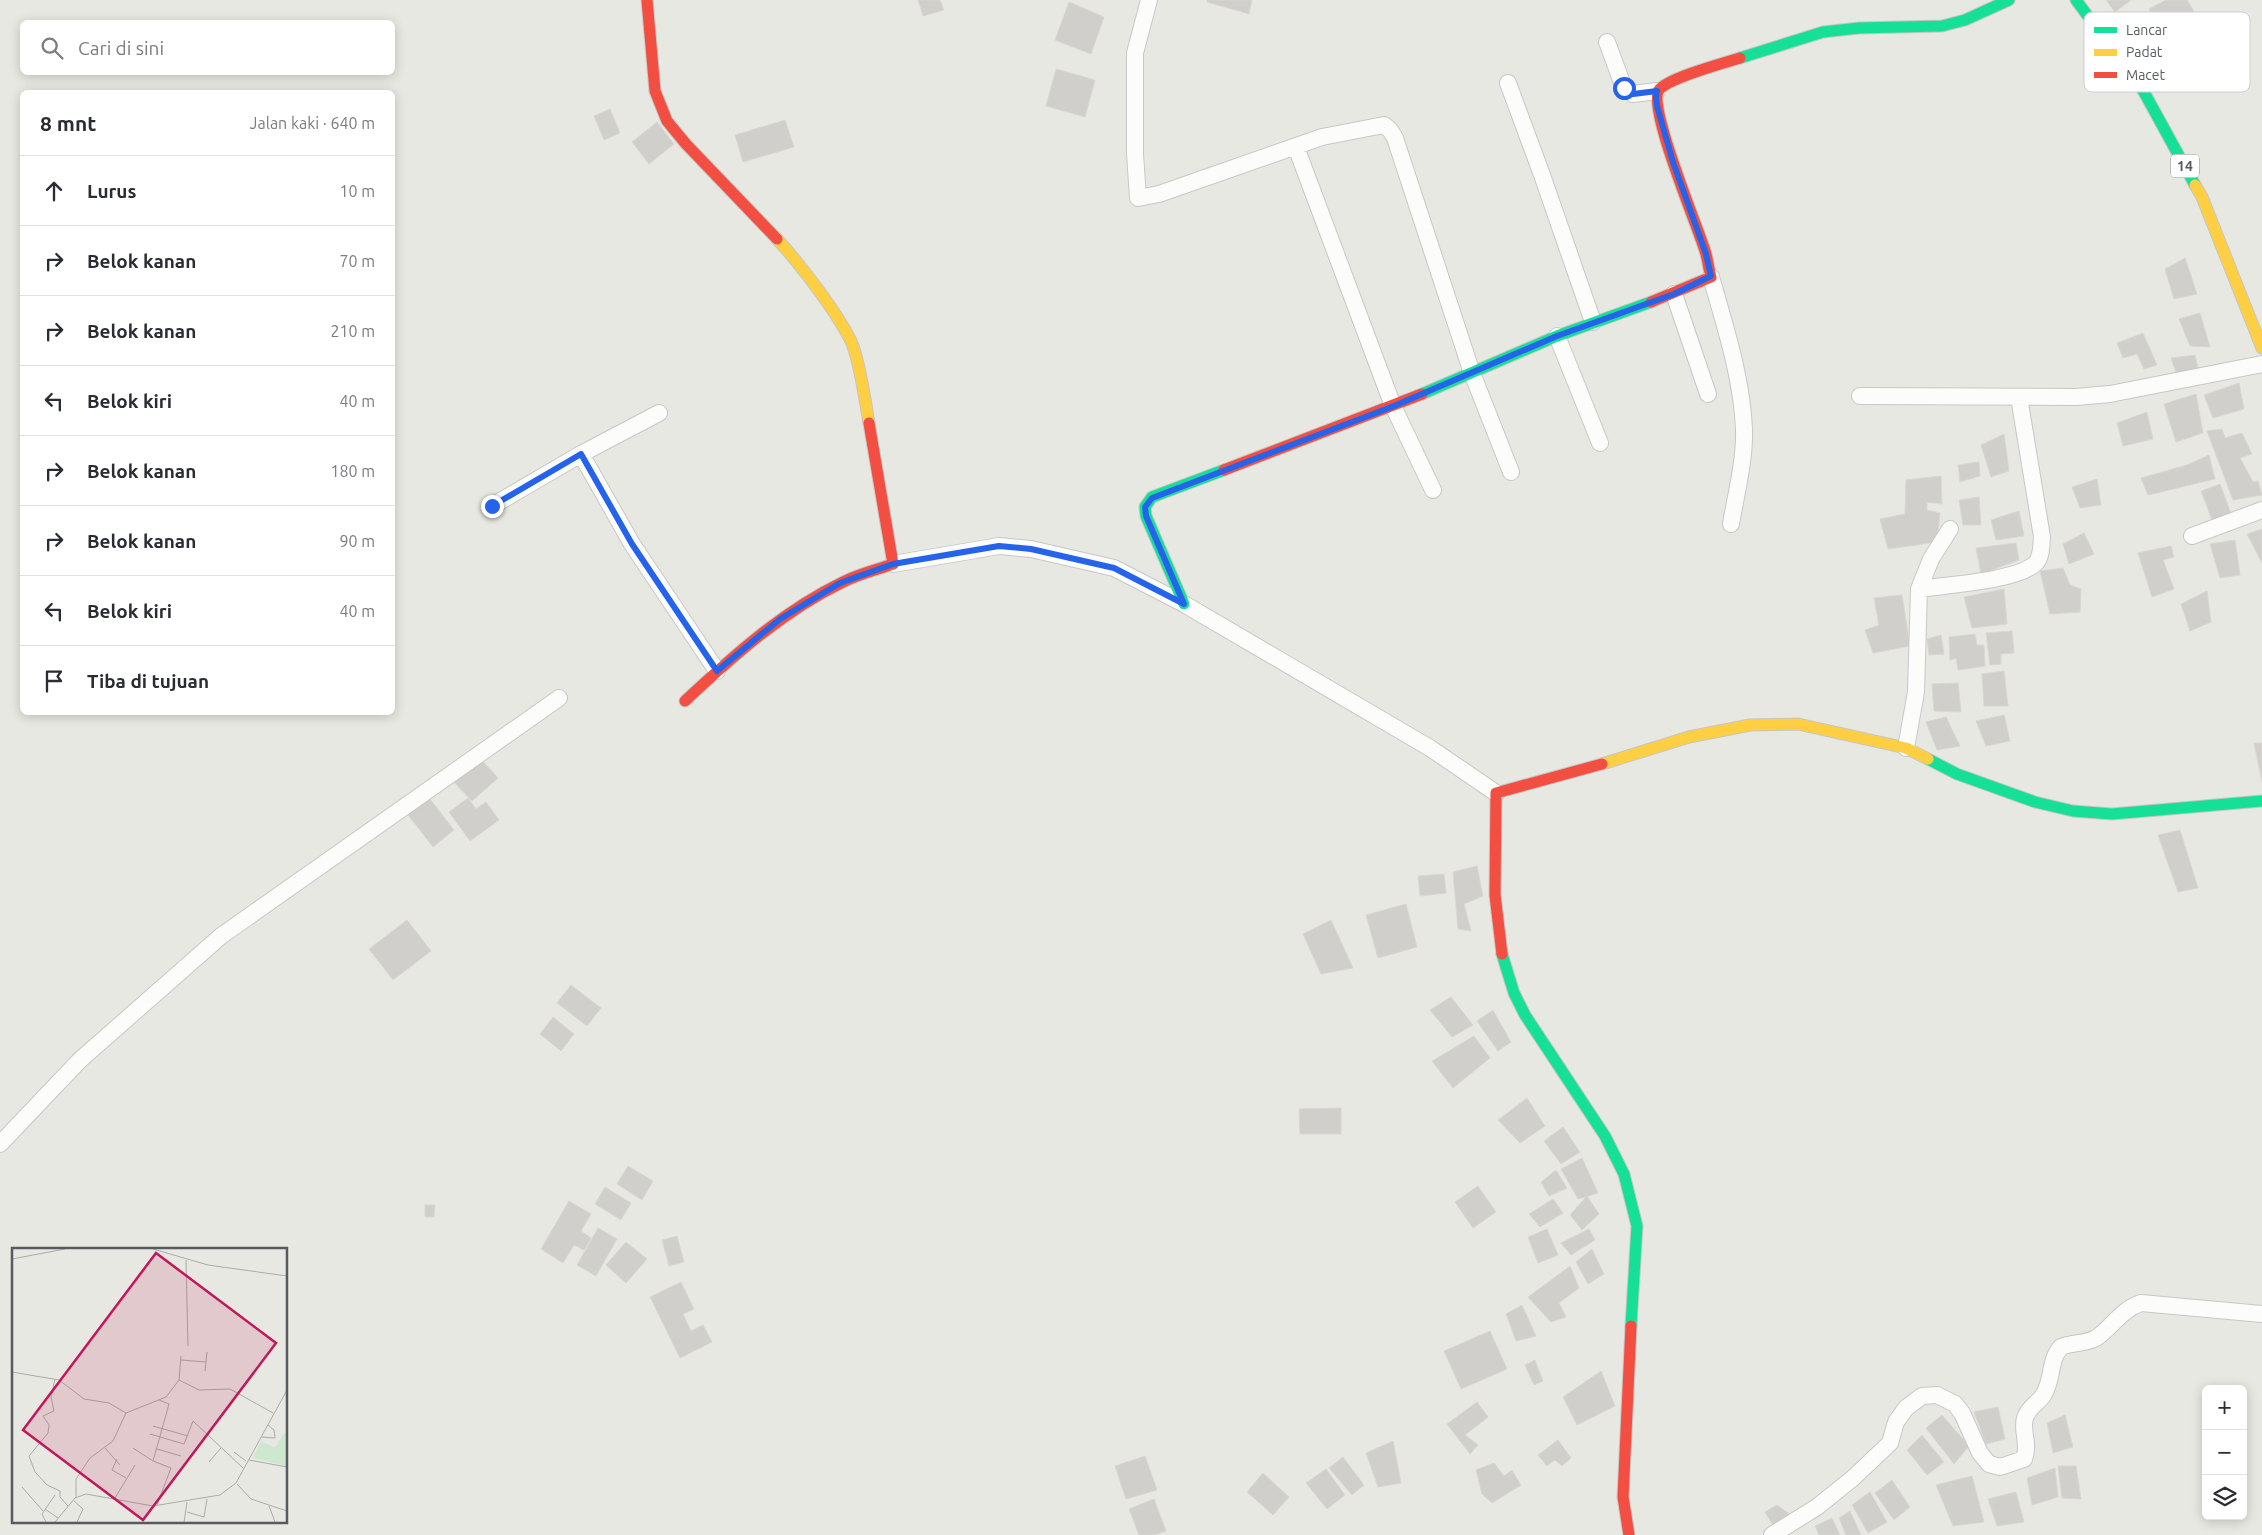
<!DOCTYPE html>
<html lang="id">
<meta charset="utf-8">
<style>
:root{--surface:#fff;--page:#f7f7f7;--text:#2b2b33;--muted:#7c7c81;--line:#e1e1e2}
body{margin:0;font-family:Ubuntu,sans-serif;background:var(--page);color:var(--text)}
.controls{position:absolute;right:15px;bottom:15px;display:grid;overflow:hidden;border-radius:8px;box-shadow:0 2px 12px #0003}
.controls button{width:45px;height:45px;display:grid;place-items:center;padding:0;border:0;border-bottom:1px solid var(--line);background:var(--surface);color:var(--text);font:25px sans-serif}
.stop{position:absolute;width:15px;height:15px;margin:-11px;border:4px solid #2563eb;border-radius:50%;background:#fff}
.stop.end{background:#2563eb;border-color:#fff;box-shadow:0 1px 5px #0008}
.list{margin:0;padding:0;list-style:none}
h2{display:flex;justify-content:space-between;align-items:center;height:65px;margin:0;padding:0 20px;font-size:21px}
h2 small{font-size:16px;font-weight:400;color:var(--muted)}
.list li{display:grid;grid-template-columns:32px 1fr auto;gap:15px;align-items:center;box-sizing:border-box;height:70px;padding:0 20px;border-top:1px solid var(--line)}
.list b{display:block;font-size:19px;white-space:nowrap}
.list em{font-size:16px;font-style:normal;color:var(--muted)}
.icon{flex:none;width:28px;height:28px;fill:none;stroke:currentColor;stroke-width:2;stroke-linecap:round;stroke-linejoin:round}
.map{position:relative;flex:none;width:2262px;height:1535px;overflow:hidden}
.search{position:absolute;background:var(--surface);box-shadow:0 2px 12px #0003;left:20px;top:20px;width:375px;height:55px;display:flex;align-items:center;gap:12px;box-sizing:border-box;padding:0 18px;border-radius:8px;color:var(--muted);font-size:19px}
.panel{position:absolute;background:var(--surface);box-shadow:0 2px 12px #0003;left:20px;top:90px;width:375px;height:625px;border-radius:8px}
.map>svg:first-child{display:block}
</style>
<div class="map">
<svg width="2262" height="1535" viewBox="0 0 2262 1535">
<rect width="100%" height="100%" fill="#e8e8e2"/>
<!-- building -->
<path fill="#d0cfcc" stroke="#d8d7d1" d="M918,0H940L944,10L923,16Z
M1207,0H1252L1249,14L1207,2Z
M2106,0H2131L2115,12Z
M2166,0H2187L2198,18L2165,41L2149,9Z
M1069,2L1104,17L1091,54L1055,40Z
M1056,69L1095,80L1085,117L1046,106Z
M610,109L620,133L604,140L594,116Z
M785,120L794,147L743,162L735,135Z
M657,122L674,144L649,164L632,142Z
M2185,258L2197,294L2174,299L2165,269Z
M2200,313L2210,347L2190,346L2179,319Z
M2143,333L2157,365L2144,369L2137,354L2123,358L2117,343Z
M2195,355L2199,372L2178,378L2171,358Z
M2239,383L2244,409L2213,418L2204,395Z
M2196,394L2203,433L2176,442L2164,404Z
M2147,412L2153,439L2123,446L2117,423Z
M2222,429L2225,438L2242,433L2252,454L2240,458L2253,482L2258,481L2262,495L2233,500L2207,431Z
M2004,434L2009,471L1991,477L1981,445Z
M2209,455L2215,479L2148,495L2141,478L2187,465Z
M1979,462L1980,476L1960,482L1958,465Z
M1941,476L1942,504L1927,502V510L1940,513L1937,542L1888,549L1880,519L1905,514L1906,480Z
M2097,479L2101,505L2080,508L2072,487Z
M2220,484L2232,516L2212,520L2201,491Z
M1979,497L1981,525H1963L1959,500Z
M2019,511L2024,536L1996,540L1991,520Z
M2262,529V563L2247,534Z
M2084,533L2094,554L2069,564L2063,544Z
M2235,540L2240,575L2220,578L2210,544Z
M2016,543L2019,560L1981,574L1976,548Z
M2171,546L2174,557L2163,560L2174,589L2152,597L2138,553Z
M2063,568L2070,585L2081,589L2080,612L2050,614L2040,571Z
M2004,589L2007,624L1972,628L1964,597Z
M2207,591L2211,622L2190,631L2181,604Z
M1902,595L1910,646L1873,653L1865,630L1879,625L1874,598Z
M2012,631L2014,653L2001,654V664L1990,665L1986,633Z
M1975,634L1977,645H1984L1985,666L1958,670L1956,658L1950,660L1949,637Z
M1941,635L1944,654L1929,655L1927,639Z
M2004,671L2008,706H1984L1982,674Z
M1958,683L1961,712L1934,711L1932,684Z
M2004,715L2010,741L1986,746L1976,721Z
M1946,717L1960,746L1937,750L1926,722Z
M2254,743H2262V782Z
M478,756L498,778L472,801L452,780Z
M426,794L454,830L433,847L405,811Z
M468,798L476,809L486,802L499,820L470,841L449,812Z
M2180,830L2198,888L2178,892L2158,835Z
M1477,866L1483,896L1464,904L1471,931L1458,929L1453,872Z
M1444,874L1446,893L1420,896L1418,876Z
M1406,904L1417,947L1378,958L1366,915Z
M407,920L431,951L393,980L369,949Z
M1331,920L1353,968L1321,974L1303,934Z
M571,985L601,1008L587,1026L557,1003Z
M1451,997L1473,1025L1452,1037L1430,1010Z
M1493,1010L1511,1042L1498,1051L1477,1021Z
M553,1017L574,1034L561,1051L540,1034Z
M1474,1036L1490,1058L1453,1088L1432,1061Z
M1527,1098L1545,1126L1520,1143L1498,1120Z
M1341,1108V1134H1300L1299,1109Z
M1563,1127L1580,1152L1561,1164L1544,1141Z
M1582,1158L1598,1193L1578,1199L1561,1169Z
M628,1166L653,1181L642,1200L617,1184Z
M1556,1170L1567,1188L1549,1196L1541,1182Z
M1478,1186L1496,1212L1473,1228L1455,1202Z
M605,1187L631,1203L621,1220L595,1204Z
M1587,1196L1599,1214L1582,1230L1570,1215Z
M1553,1199L1563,1213L1540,1227L1529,1214Z
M569,1201L591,1214L581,1231L591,1238L584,1250L574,1245L563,1263L541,1249Z
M425,1205H435L434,1217H425Z
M598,1228L617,1239L596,1276L577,1265Z
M1547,1229L1558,1255L1538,1263L1528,1237Z
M1589,1229L1595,1240L1571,1255L1561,1243Z
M677,1236L684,1262L669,1266L662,1240Z
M626,1242L647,1259L626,1283L606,1265Z
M1592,1249L1604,1274L1588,1284L1576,1262Z
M1570,1266L1579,1288L1559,1303L1566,1317L1551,1322L1528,1297Z
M681,1282L694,1309L683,1314L691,1331L703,1325L712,1342L680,1358L650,1297Z
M1522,1305L1536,1336L1516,1341L1506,1314Z
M1490,1331L1507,1369L1461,1389L1444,1351Z
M1535,1360L1543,1381L1534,1385L1525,1365Z
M1601,1371L1615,1406L1577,1425L1563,1397Z
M1477,1402L1488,1417L1465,1435L1478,1445L1470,1454L1447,1424Z
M1998,1407L2005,1439L1986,1444L1974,1412Z
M1942,1415L1969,1446L1954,1464L1926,1428Z
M2065,1415L2073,1447L2053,1453L2047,1423Z
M1922,1435L1944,1462L1927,1475L1907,1450Z
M1558,1440L1571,1458L1562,1466L1555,1460L1547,1466L1538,1455Z
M1393,1441L1401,1483L1378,1487L1366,1453Z
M1145,1456L1157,1490L1126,1499L1115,1466Z
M1343,1457L1364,1485L1352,1495L1329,1468Z
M1494,1463L1504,1476L1512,1470L1521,1485L1492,1503L1482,1494L1476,1470Z
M2058,1466H2076L2081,1499L2062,1498Z
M2055,1468L2058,1497L2032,1505L2027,1478Z
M1326,1469L1345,1495L1327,1509L1306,1483Z
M1263,1473L1289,1497L1273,1515L1247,1492Z
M1972,1476L1984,1522L1953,1526L1936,1485Z
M1892,1480L1910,1507L1894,1520L1875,1493Z
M1870,1492L1887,1522L1868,1533L1852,1505Z
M2016,1492L2024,1522L1997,1526L1988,1499Z
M1154,1499L1166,1531L1155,1535H1139L1129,1509Z
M1777,1505L1794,1517L1774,1527L1765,1512Z
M1850,1511L1861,1535H1846L1839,1518Z
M1832,1518L1840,1535H1819L1815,1526Z"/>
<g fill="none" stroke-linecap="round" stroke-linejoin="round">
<!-- street casing -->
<g stroke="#c7c7c7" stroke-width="18">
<path id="street" d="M1149,0L1135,53V154L1138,198L1159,194L1322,137L1384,125L1390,130L1395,138L1472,373L1511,472
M1607,42L1624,88L1633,94L1657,91
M1508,83L1542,175L1593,322
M1296,147L1393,406L1433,490
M1711,277C1725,326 1742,378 1744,429C1745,460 1736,494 1731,524
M1674,294L1708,394
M1557,336L1600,443
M1860,396L2076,397L2110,394L2262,364
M581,454L632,544L717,671
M492,506L581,454L659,413
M2192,536L2262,510
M893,564L999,546L1031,549L1114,568L1184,604L1430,748L1496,793
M1919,589C1946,585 2018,581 2036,563C2042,556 2041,545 2042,537L2019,397
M1906,748L1916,692L1919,589L1931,559L1950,529
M0,1144L80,1060L221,936L559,698
M1772,1535L1817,1507L1853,1478L1890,1443L1896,1422L1906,1408L1922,1396L1937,1395L1955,1404L1962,1413L1980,1453L1989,1464L2000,1467L2024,1459C2030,1442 2021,1432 2025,1418C2028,1407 2039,1403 2044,1394C2053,1379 2049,1360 2061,1347C2072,1342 2086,1344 2096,1338C2111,1328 2122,1309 2141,1303L2262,1314"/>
</g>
<!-- fast casing -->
<g stroke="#c5c6c5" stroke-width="13">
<path id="fast" d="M2076,0L2144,92L2195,185
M1740,58L1823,32L1859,28L1942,26L1965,20L2009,0
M1422,394L1557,336L1651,302
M1184,604L1146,516L1145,507L1152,497L1224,470
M1928,759L1957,774L2035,802L2073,811L2112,814L2262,801
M1502,954L1514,993L1525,1015L1605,1136L1624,1174L1637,1226L1631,1326"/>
</g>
<!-- slow casing -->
<g stroke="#c5c6c5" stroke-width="13">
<path id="slow" d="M2195,185L2202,197L2262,348
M777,239C800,264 836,311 851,341C860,361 865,401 869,423
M1602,764L1689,737L1750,725L1798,724L1906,748L1928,759"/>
</g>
<!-- jam casing -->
<g stroke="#c5c6c5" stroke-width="13">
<path id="jam" d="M647,0L655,91L667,121L686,144L777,239
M1651,302L1711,277C1709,270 1708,262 1706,254C1699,229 1647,107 1659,90C1668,78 1724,63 1740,58
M1224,470L1422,394
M685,701C733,656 783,611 843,582C859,574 876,570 893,564L869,423
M1502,954L1495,895L1496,793L1602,764
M1629,1535L1623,1497L1631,1326"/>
</g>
<!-- street -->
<use href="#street" stroke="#fcfcfb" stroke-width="16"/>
<!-- fast -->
<use href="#fast" stroke="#16e098" stroke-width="11"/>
<!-- slow -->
<use href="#slow" stroke="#ffcf43" stroke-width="11"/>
<!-- jam -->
<use href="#jam" stroke="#f24e42" stroke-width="11"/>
</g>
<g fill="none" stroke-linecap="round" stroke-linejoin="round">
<!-- route -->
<path stroke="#2563eb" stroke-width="6" d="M492,506L581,454L632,544L717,671L780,619L840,583L893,564L999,546L1031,549L1114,568L1184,604L1146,516L1145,507L1152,498L1394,406L1557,336L1674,294L1711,276L1706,254L1673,162L1657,106L1656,98L1657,91L1633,94L1624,88"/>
</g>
<g text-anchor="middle" stroke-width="4" stroke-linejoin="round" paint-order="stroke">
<!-- shield labels -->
<rect fill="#fff" stroke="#898c90" stroke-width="1" x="2171" y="154.5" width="28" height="23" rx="4"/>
<g font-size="14" font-weight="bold" fill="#575a61">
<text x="2185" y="171">14</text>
</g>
</g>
<!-- overview -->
<g transform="translate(12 1248)">
<rect width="275" height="275" fill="#e8e8e2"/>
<path d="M272,185L275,186L274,218L241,210L249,193L263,200Z" fill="#cee7cf"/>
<path fill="none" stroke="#aaabaa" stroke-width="1" d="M141,1L196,17L275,28M0,11L53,1M174,12L176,98M169,108L167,132L187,142L218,141L261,165M169,112L194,114M193,123L195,104M0,124L47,132L72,151L97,155L114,165L101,193L78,210L64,231V250M43,131L39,149L42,163L31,168L37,177L36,185L17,208L23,224L35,237L48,243V249L56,258M114,165L154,149L167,132M141,178L176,188M138,186L172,196L181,173L231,220M250,189L263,190L262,182L256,177M93,200L108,217M121,200L141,213M145,201L169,208M222,204L234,213M105,211L100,222L114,230M237,212L275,219M197,214L209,200M225,236L239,251L275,263M10,239L31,263M103,250L123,217M62,253L71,261L65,274M145,257L159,220L141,213L157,156L147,152M257,258L263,274M33,261L46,270M175,264L192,269L195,251M34,274L30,266L43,247M43,274L63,250L74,246L141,258L208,247L224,235L275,142M172,274L175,254"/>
<path fill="#c2185b" fill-opacity="0.15" stroke="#c2185b" stroke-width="2.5" d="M144,5L264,95L131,272L11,182Z"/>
<rect width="275" height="275" fill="none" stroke="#575a61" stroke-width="2.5"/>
</g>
<!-- legend -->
<rect x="2084" y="12" width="166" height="80" rx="8" fill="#fff" stroke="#cdced0" stroke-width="1"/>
<rect x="2094" y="27" width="23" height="6" fill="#16e098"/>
<rect x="2094" y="49" width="23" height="7" fill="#ffcf43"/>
<rect x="2094" y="72" width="23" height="6" fill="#f24e42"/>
<g font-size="14" fill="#575a61">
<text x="2126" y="35">Lancar</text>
<text x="2126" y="57">Padat</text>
<text x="2126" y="80">Macet</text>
</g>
</svg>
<div class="controls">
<button>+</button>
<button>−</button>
<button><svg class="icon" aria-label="layers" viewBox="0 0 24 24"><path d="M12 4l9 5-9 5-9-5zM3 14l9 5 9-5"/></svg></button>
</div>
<div class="stop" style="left:1624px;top:88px"></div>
<div class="stop end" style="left:492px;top:506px"></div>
<div class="search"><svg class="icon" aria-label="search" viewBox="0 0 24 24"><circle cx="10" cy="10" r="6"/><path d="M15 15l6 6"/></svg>Cari di sini</div>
<section class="panel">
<h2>8 mnt<small>Jalan kaki · 640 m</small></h2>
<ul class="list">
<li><svg class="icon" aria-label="ahead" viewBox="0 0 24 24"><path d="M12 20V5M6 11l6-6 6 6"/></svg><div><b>Lurus</b></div><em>10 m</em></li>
<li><svg class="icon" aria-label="right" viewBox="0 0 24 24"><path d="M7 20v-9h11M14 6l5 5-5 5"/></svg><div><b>Belok kanan</b></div><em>70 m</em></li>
<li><svg class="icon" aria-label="right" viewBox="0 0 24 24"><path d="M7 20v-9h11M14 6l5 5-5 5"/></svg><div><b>Belok kanan</b></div><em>210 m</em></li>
<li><svg class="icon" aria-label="left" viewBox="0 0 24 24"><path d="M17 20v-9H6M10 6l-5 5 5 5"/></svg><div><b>Belok kiri</b></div><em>40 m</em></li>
<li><svg class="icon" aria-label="right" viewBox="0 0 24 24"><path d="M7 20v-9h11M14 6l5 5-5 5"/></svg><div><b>Belok kanan</b></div><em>180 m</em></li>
<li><svg class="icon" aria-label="right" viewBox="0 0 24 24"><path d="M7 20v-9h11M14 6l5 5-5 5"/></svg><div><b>Belok kanan</b></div><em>90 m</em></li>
<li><svg class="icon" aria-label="left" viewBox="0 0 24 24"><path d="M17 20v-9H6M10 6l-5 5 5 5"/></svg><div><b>Belok kiri</b></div><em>40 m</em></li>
<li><svg class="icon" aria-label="arrive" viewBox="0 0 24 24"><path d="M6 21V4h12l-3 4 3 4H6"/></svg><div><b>Tiba di tujuan</b></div></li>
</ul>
</section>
</div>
